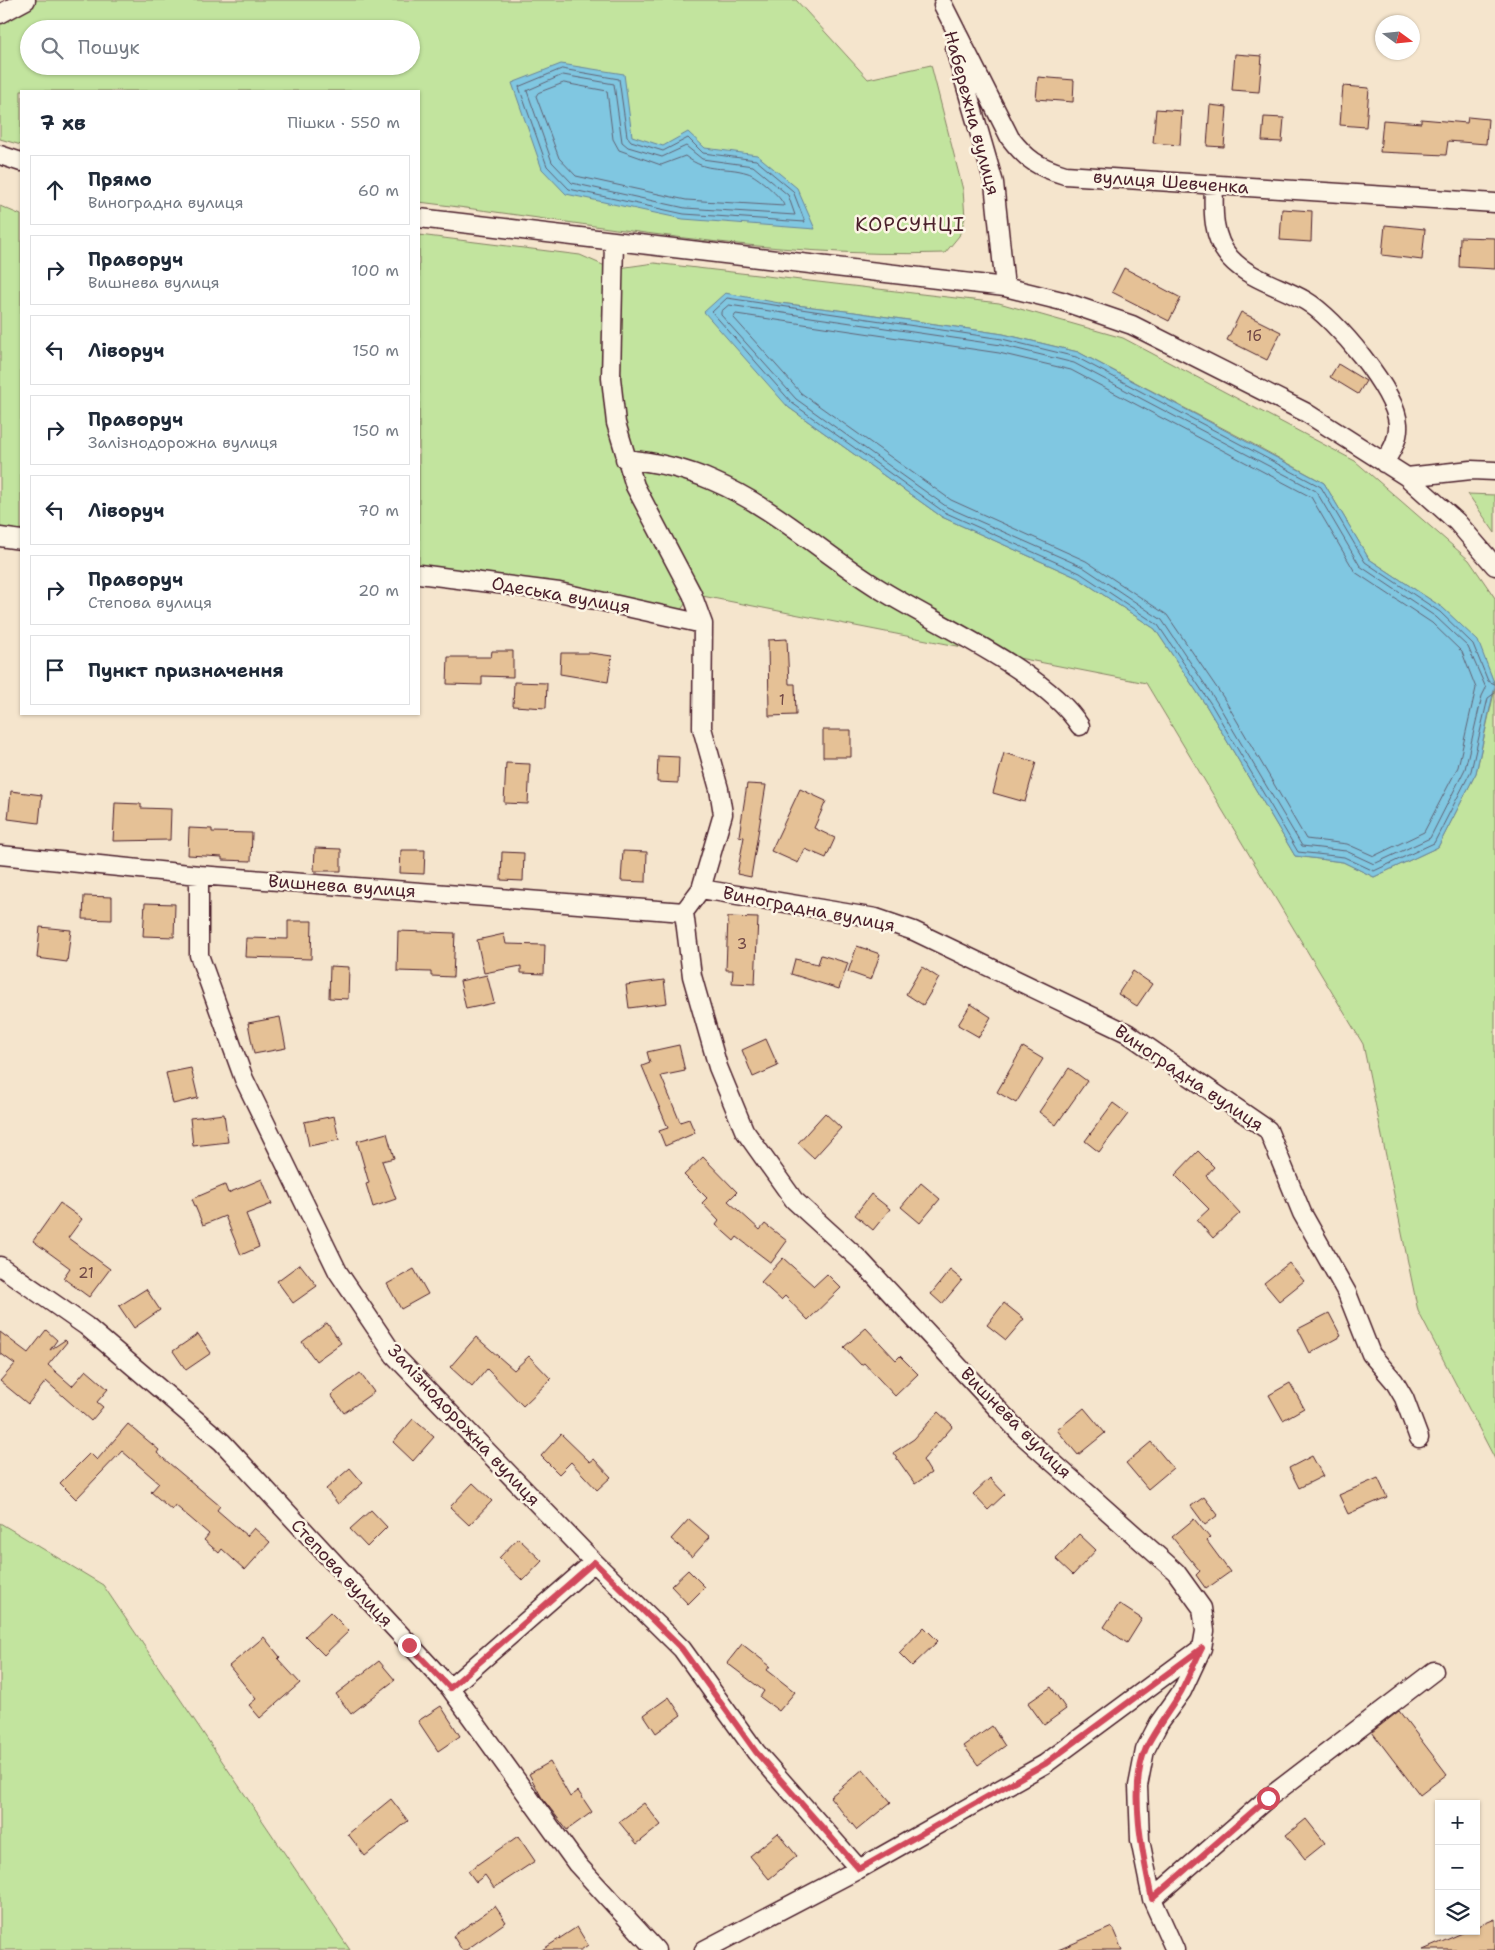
<!DOCTYPE html>
<html lang="uk">
<meta charset="utf-8">
<style>
:root{--surface:#fff;--page:#f2f2f3;--text:#1f2937;--muted:#747a83;--line:#e0e1e3}
body{margin:0;font-family:"Shantell Sans",sans-serif;background:var(--page);color:var(--text)}
.controls{position:absolute;right:15px;bottom:15px;display:grid;overflow:hidden;border-radius:0px;box-shadow:0 1px 4px #0004}
.controls button{width:45px;height:45px;display:grid;place-items:center;padding:0;border:0;border-bottom:1px solid var(--line);background:var(--surface);color:var(--text);font:25px sans-serif}
.compass{position:absolute;left:1375px;top:15px;width:45px;height:45px;border-radius:50%;background:var(--surface);box-shadow:0 1px 4px #0004;rotate:105deg}
.stop{position:absolute;width:15px;height:15px;margin:-11px;border:4px solid #d1495b;border-radius:50%;background:#fff}
.stop.end{background:#d1495b;border-color:#fff;box-shadow:0 1px 5px #0008}
.list{margin:0;padding:0;list-style:none}
h2{display:flex;justify-content:space-between;align-items:center;height:65px;margin:0;padding:0 20px;font-size:21px}
h2 small{font-size:16px;font-weight:400;color:var(--muted)}
.list li{display:grid;grid-template-columns:32px 1fr auto;gap:15px;align-items:center;box-sizing:border-box;height:70px;margin:0 10px 10px;padding:0 10px;border:1px solid var(--line);border-radius:0px}
.list b{display:block;font-size:19px;white-space:nowrap}
.list p{margin:0;font-size:16px;white-space:nowrap;color:var(--muted)}
.list em{font-size:16px;font-style:normal;color:var(--muted)}
.icon{flex:none;width:28px;height:28px;fill:none;stroke:currentColor;stroke-width:2;stroke-linecap:round;stroke-linejoin:round}
.map{position:relative;flex:none;width:1495px;height:1950px;overflow:hidden}
.search{position:absolute;background:var(--surface);box-shadow:0 1px 4px #0004;left:20px;top:20px;width:400px;height:55px;display:flex;align-items:center;gap:12px;box-sizing:border-box;padding:0 18px;border-radius:28px;color:var(--muted);font-size:19px}
.panel{position:absolute;background:var(--surface);box-shadow:0 1px 4px #0004;left:20px;top:90px;width:400px;height:625px;border-radius:0px}
.map>svg:first-child{display:block}
</style>
<div class="map">
<svg width="1495" height="1950" viewBox="0 0 1495 1950">
<rect width="100%" height="100%" fill="#f5e5cd"/>
<filter id="ink" filterUnits="userSpaceOnUse"><feTurbulence type="fractalNoise" baseFrequency=".02" numOctaves="2"/><feDisplacementMap in="SourceGraphic" scale="10" xChannelSelector="R" yChannelSelector="G"/><feConvolveMatrix kernelMatrix="1 2 1 2 8 2 1 2 1" color-interpolation-filters="sRGB"/></filter>
<g filter="url(#ink)">
<!-- green -->
<path fill="#c2e49e" stroke="#868264" fill-rule="evenodd" d="M17,0H796L868,79L931,65L963,190L965,218L959,236L945,253C769,259 593,223 419,202V91H21V145L0,139V9ZM29,29H411V66H29Z
M0,206L21,215V540L0,537Z
M419,235L580,255L612,269L654,263L999,303L1123,338L1355,461L1469,560L1495,598V685L1477,641L1443,608L1369,559L1324,483L1251,443L1078,352L1003,334L854,312L779,303L788,407L942,517L1078,578L1155,629L1207,707L1295,856L1343,862L1374,877L1438,847L1476,773L1495,688V1459L1418,1311L1363,1044L1146,683L692,594L676,617L419,574Z
M1468,494L1495,495V533Z
M0,1523L103,1585L350,1950H0Z"/>
<!-- water -->
<path fill="#80c7e1" stroke="#6a8498" d="M561,64L624,74L632,136L663,146L688,132L705,148L757,155L797,188L815,229L683,219L566,194L542,169L512,83Z
M725,293L779,303L854,312L1003,334L1078,352L1324,483L1369,559L1443,608L1478,641L1495,685L1476,773L1438,847L1374,877L1343,862L1295,856L1207,707L1155,629L1078,578L942,517L788,407L704,312Z"/>
<g fill="none" stroke-linecap="round" stroke-linejoin="round">
<!-- shore -->
<path stroke="#606274" stroke-width="1" d="M562,69L619,79L627,136L631,141L663,151L688,138L703,153L756,160L793,191L805,222L684,214L569,189L547,166L519,87Z
M563,75L614,84L622,142L628,147L662,157L686,146L702,159L753,166L788,195L795,215L685,208L572,183L552,162L527,91Z
M564,83L607,91L613,139L619,150L661,165L685,156C708,174 723,165 748,173C756,175 783,198 784,206L686,200L576,176L559,158L536,96L538,93Z
M729,305L1001,345L1074,363L1316,491L1360,566L1436,617L1468,647L1486,688L1482,696L1465,769L1430,838L1374,864L1346,851L1302,846L1216,701L1162,620L1083,567L947,507L796,399L721,315V312Z
M736,314L999,353L1071,370L1311,497L1355,572L1432,623L1462,652L1476,688L1458,767L1424,832L1374,856L1347,844L1306,839L1223,697L1167,615L1086,561L951,500L801,393L734,318Z
M1495,684L1488,681L1473,644L1440,612L1365,562L1321,487L1076,357L1002,339L727,298L712,312L792,403L944,512L1080,573L1158,625L1211,704L1298,852L1344,857L1374,871L1434,843L1471,771L1488,698L1495,693"/>
</g>
<!-- building -->
<path fill="#e5c196" stroke="#4a1f2b" d="M1235,54L1262,56L1259,92L1232,90Z
M1038,77L1074,80L1073,102L1036,99Z
M1343,86L1369,88L1366,127L1340,125Z
M1210,105L1227,107L1224,147L1207,146Z
M1156,109L1182,111L1180,145L1153,143Z
M1264,117L1284,118L1282,142L1262,141Z
M1468,117L1488,119L1486,144L1448,141L1446,155L1380,152L1383,120L1421,123V119L1467,123Z
M1282,209L1312,211L1311,242L1280,240Z
M1385,225L1425,229L1422,260L1382,255Z
M1460,237L1495,238V269L1459,267Z
M1124,268L1181,298L1169,321L1112,292Z
M1241,312L1281,332L1267,360L1227,340Z
M1338,364L1366,381L1358,394L1330,377Z
M787,639L789,684H795L796,715L769,716L768,640Z
M492,651H513V677L482,676V685L447,684L448,657H491Z
M561,653H590L612,656L608,682L560,674Z
M514,682L547,683L546,708L513,706Z
M823,730H851V757H823Z
M1004,753L1036,762L1025,802L993,793Z
M658,756L679,757L678,783L657,782Z
M506,763L530,764L528,804L504,803Z
M747,784L766,785L751,877L737,874L744,837L739,836Z
M800,789L826,801L814,828L835,838L826,858L805,849L798,863L771,851Z
M11,791L42,795L39,823L8,819Z
M115,803L141,804V808L171,809L170,840L113,841Z
M189,828L212,829V832L252,833L251,861L222,860V857L188,855Z
M315,848L341,849V871H314Z
M401,850H425L424,874L400,873Z
M623,851L647,852L646,882L621,881Z
M502,852L524,853L523,881L501,880Z
M84,896L112,897V920L83,919Z
M145,903L175,904L174,937L143,936Z
M728,917L758,918L755,984L732,983L733,970H726Z
M288,921H312L311,959L245,957L246,938L288,939Z
M40,927L71,930L67,962L37,958Z
M398,931L455,933L453,977L431,976V972L397,971Z
M504,934L506,944L545,945L544,974L521,973V966L484,973L477,940Z
M857,946L880,954L871,980L848,972Z
M821,955L848,963L839,989L791,974L795,959L818,964Z
M330,966L349,967L348,999L329,998Z
M922,967L939,978L923,1005L906,994Z
M1133,971L1152,984L1137,1006L1118,994Z
M487,975L494,1003L466,1009L460,981Z
M664,980L667,1003L629,1008L626,985Z
M971,1004L991,1017L979,1037L958,1025Z
M280,1017L286,1048L254,1054L248,1023Z
M766,1039L778,1066L753,1077L742,1050Z
M679,1045L685,1071L661,1076L680,1122L689,1119L695,1133L665,1146L659,1131L668,1128L642,1066L650,1063L647,1052Z
M1023,1047L1043,1059L1016,1103L997,1092Z
M191,1068L198,1098L173,1104L166,1073Z
M1069,1068L1087,1081L1056,1125L1039,1112Z
M1113,1103L1128,1114L1099,1152L1085,1141Z
M825,1113L841,1128L814,1158L798,1143Z
M224,1114L228,1142L193,1146L190,1118Z
M334,1116L339,1140L309,1146L304,1122Z
M387,1133L394,1158L382,1161L396,1199L373,1207L366,1184L369,1183L357,1141Z
M1198,1151L1214,1167L1206,1176L1240,1213L1213,1238L1197,1220L1209,1209L1175,1175Z
M703,1157L737,1192L728,1201L760,1230L765,1224L787,1241L771,1263L737,1237L734,1241L716,1225L719,1221L702,1203L707,1198L684,1175Z
M262,1179L272,1204L246,1214L259,1247L241,1255L225,1216L203,1225L192,1199L225,1185L228,1193Z
M921,1183L940,1199L920,1223L901,1207Z
M871,1194L890,1209L873,1230L855,1215Z
M60,1203L82,1219L68,1238L110,1269L89,1297L63,1278L70,1268L33,1241Z
M783,1258L814,1286L827,1274L841,1288L808,1320L785,1296L781,1300L761,1282Z
M1289,1263L1304,1281L1279,1301L1264,1283Z
M300,1264L317,1286L293,1303L277,1281Z
M414,1269L428,1294L401,1309L387,1284Z
M950,1270L962,1280L942,1304L931,1294Z
M146,1289L160,1310L134,1328L119,1306Z
M1004,1303L1024,1319L1006,1340L987,1325Z
M1329,1313L1341,1336L1310,1353L1298,1329Z
M327,1323L341,1343L316,1361L302,1342Z
M866,1328L896,1360L900,1356L918,1374L895,1396L864,1363L861,1365L844,1347Z
M46,1330L57,1340L50,1350L65,1340L67,1342L48,1365L72,1386L86,1370L108,1389L97,1402L103,1407L91,1421L46,1381L28,1404L0,1381L15,1364L0,1353V1332L28,1353Z
M198,1334L211,1353L186,1370L173,1351Z
M476,1337L514,1370L529,1356L551,1379L523,1406L487,1369L472,1387L450,1367Z
M360,1373L374,1392L344,1413L331,1395Z
M1290,1383L1304,1408L1283,1420L1269,1395Z
M1084,1408L1105,1433L1078,1455L1057,1430Z
M938,1412L953,1426L923,1460L931,1473L915,1484L893,1453L914,1439Z
M413,1419L434,1437L413,1461L393,1442Z
M128,1424L159,1450L157,1453L220,1506L217,1510L247,1536L254,1528L270,1542L245,1570L222,1549L219,1553L204,1540L209,1534L175,1505L172,1510L151,1492L159,1483L122,1451L76,1499L60,1483L90,1453L97,1460Z
M561,1434L590,1462L594,1459L611,1477L597,1490L571,1462L559,1474L541,1456Z
M1151,1442L1173,1468L1148,1489L1126,1463Z
M1312,1456L1323,1476L1299,1488L1289,1468Z
M350,1468L363,1483L338,1504L326,1489Z
M990,1478L1005,1494L988,1510L973,1494Z
M1378,1478L1387,1497L1348,1514L1339,1495Z
M473,1483L492,1501L469,1525L450,1507Z
M1204,1497L1218,1515L1205,1525L1191,1506Z
M371,1510L387,1527L367,1547L350,1529Z
M689,1519L710,1537L692,1557L671,1539Z
M1194,1519L1210,1538L1207,1541L1230,1572L1206,1589L1196,1575L1200,1571L1172,1537Z
M1079,1534L1096,1550L1073,1575L1056,1559Z
M518,1538L542,1561L523,1581L499,1558Z
M688,1570L705,1587L688,1604L671,1586Z
M1119,1604L1142,1619L1127,1643L1104,1627Z
M330,1612L349,1631L324,1655L305,1636Z
M924,1627L938,1641L912,1666L899,1653Z
M264,1637L280,1657L278,1659L300,1683L260,1718L249,1705L256,1699L229,1666Z
M742,1644L770,1666L767,1670L795,1692L779,1711L760,1697L764,1691L727,1663Z
M379,1661L395,1680L351,1714L336,1694Z
M1051,1687L1066,1709L1044,1725L1028,1703Z
M669,1697L681,1715L656,1733L644,1715Z
M441,1706L460,1736L438,1751L418,1721Z
M1399,1711L1447,1774L1420,1795L1372,1732Z
M992,1726L1005,1746L978,1765L964,1746Z
M550,1762L570,1797L578,1791L592,1812L567,1830L542,1798L529,1774Z
M863,1769L891,1802L857,1830L830,1797Z
M391,1799L408,1821L365,1856L348,1834Z
M644,1803L661,1825L637,1844L619,1822Z
M1306,1819L1325,1843L1305,1859L1286,1835Z
M778,1833L797,1856L769,1879L750,1856Z
M518,1836L535,1861L494,1888L485,1875L476,1882L468,1871Z
M495,1906L506,1922L466,1950H462L453,1936Z
M1495,1919V1950H1423L1467,1931H1476V1927Z
M577,1927L588,1945L581,1950H542Z
M1112,1927L1122,1950H1058Z"/>
<g fill="none" stroke-linecap="round" stroke-linejoin="round">
<!-- minor casing -->
<g stroke="#4a1f2b" stroke-width="21">
<path id="minor" d="M943,5L1010,138C1027,160 1038,167 1065,175L1495,203
M0,14L26,0
M955,49L994,183L1005,287
M0,155L21,162
M1214,185C1213,210 1212,238 1230,258C1249,279 1282,287 1306,301C1335,318 1396,391 1398,424C1399,439 1392,450 1384,463
M419,218L1005,287L1062,301L1132,325L1305,412L1407,477L1457,522L1495,566
M614,241L611,378L616,423L635,486L692,594L703,624L702,728L719,789L723,814L701,889L684,912L692,976L718,1067L744,1130L794,1200L860,1260L1021,1434L1176,1572L1202,1608L1205,1631L1202,1648L1182,1691L1159,1723L1145,1750L1138,1786L1140,1840L1152,1899L1175,1950
M625,459C655,462 684,468 713,481C774,507 822,553 878,588C935,624 1045,671 1080,726
M1407,477L1471,470L1495,471
M0,537L21,540
M419,574L559,592L703,624
M0,855L199,875L684,912
M199,875V955L244,1079L338,1272L394,1355L594,1562L682,1649L756,1752L859,1869
M701,889L876,918L914,931L1127,1033L1268,1130L1302,1213L1347,1293L1371,1354L1394,1381L1404,1398L1419,1438
M0,1266L86,1326L222,1442L450,1688L577,1864L656,1950
M450,1688L594,1562
M1152,1899L1268,1798L1434,1671
M704,1950L859,1869L1045,1764L1199,1650"/>
</g>
<!-- minor -->
<use href="#minor" stroke="#fcf5e5" stroke-width="18"/>
</g>
</g>
<g fill="none" stroke-linecap="round" stroke-linejoin="round" filter="url(#ink)">
<!-- route -->
<path stroke="#d1495b" stroke-width="6" d="M409,1645L450,1688L594,1562L682,1649L756,1752L859,1869L1045,1764L1202,1648C1195,1662 1189,1676 1182,1690C1171,1710 1156,1727 1146,1748C1128,1788 1143,1857 1152,1899L1268,1798"/>
</g>
<g text-anchor="middle" stroke-width="5" stroke-linejoin="round" paint-order="stroke">
<!-- number labels -->
<g font-size="15" fill="#714846">
<text x="1254" y="341">1б</text>
<text x="782" y="705">1</text>
<text x="742" y="949">3</text>
<text x="86" y="1278">21</text>
</g>
<!-- street labels -->
<g font-size="18" fill="#4a1f2b" stroke="#fcf5e5">
<text transform="translate(972 113) rotate(75)" y="6">Набережна вулиця</text>
<text transform="translate(1171 182) rotate(4)" y="6">вулиця Шевченка</text>
<text transform="translate(561 595) rotate(10)" y="6">Одеська вулиця</text>
<text transform="translate(342 886) rotate(4)" y="6">Вишнева вулиця</text>
<text transform="translate(809 909) rotate(11)" y="6">Виноградна вулиця</text>
<text transform="translate(1189 1078) rotate(34)" y="6">Виноградна вулиця</text>
<text transform="translate(1016 1423) rotate(45)" y="6">Вишнева вулиця</text>
<text transform="translate(464 1425) rotate(47)" y="6">Залізнодорожна вулиця</text>
<text transform="translate(342 1573) rotate(47)" y="6">Степова вулиця</text>
</g>
<!-- quarter labels -->
<g font-size="20" letter-spacing="1" fill="#4a1f2b" stroke="#fcf5e5">
<text x="910" y="231">КОРСУНЦІ</text>
</g>
</g>
</svg>
<div class="controls">
<button>+</button>
<button>−</button>
<button><svg class="icon" aria-label="layers" viewBox="0 0 24 24"><path d="M12 4l9 5-9 5-9-5zM3 14l9 5 9-5"/></svg></button>
</div>
<svg class="compass" viewBox="-18 -18 36 36"><path d="M0-13l5 13h-10z" fill="#e53935"/><path d="M0 13l5-13h-10z" fill="#747a83"/></svg>
<div class="stop" style="left:1268px;top:1798px"></div>
<div class="stop end" style="left:409px;top:1645px"></div>
<div class="search"><svg class="icon" aria-label="search" viewBox="0 0 24 24"><circle cx="10" cy="10" r="6"/><path d="M15 15l6 6"/></svg>Пошук</div>
<section class="panel">
<h2>7 хв<small>Пішки · 550 m</small></h2>
<ul class="list">
<li><svg class="icon" aria-label="ahead" viewBox="0 0 24 24"><path d="M12 20V5M6 11l6-6 6 6"/></svg><div><b>Прямо</b><p>Виноградна вулиця</p></div><em>60 m</em></li>
<li><svg class="icon" aria-label="right" viewBox="0 0 24 24"><path d="M7 20v-9h11M14 6l5 5-5 5"/></svg><div><b>Праворуч</b><p>Вишнева вулиця</p></div><em>100 m</em></li>
<li><svg class="icon" aria-label="left" viewBox="0 0 24 24"><path d="M17 20v-9H6M10 6l-5 5 5 5"/></svg><div><b>Ліворуч</b></div><em>150 m</em></li>
<li><svg class="icon" aria-label="right" viewBox="0 0 24 24"><path d="M7 20v-9h11M14 6l5 5-5 5"/></svg><div><b>Праворуч</b><p>Залізнодорожна вулиця</p></div><em>150 m</em></li>
<li><svg class="icon" aria-label="left" viewBox="0 0 24 24"><path d="M17 20v-9H6M10 6l-5 5 5 5"/></svg><div><b>Ліворуч</b></div><em>70 m</em></li>
<li><svg class="icon" aria-label="right" viewBox="0 0 24 24"><path d="M7 20v-9h11M14 6l5 5-5 5"/></svg><div><b>Праворуч</b><p>Степова вулиця</p></div><em>20 m</em></li>
<li><svg class="icon" aria-label="arrive" viewBox="0 0 24 24"><path d="M6 21V4h12l-3 4 3 4H6"/></svg><div><b>Пункт призначення</b></div></li>
</ul>
</section>
</div>
